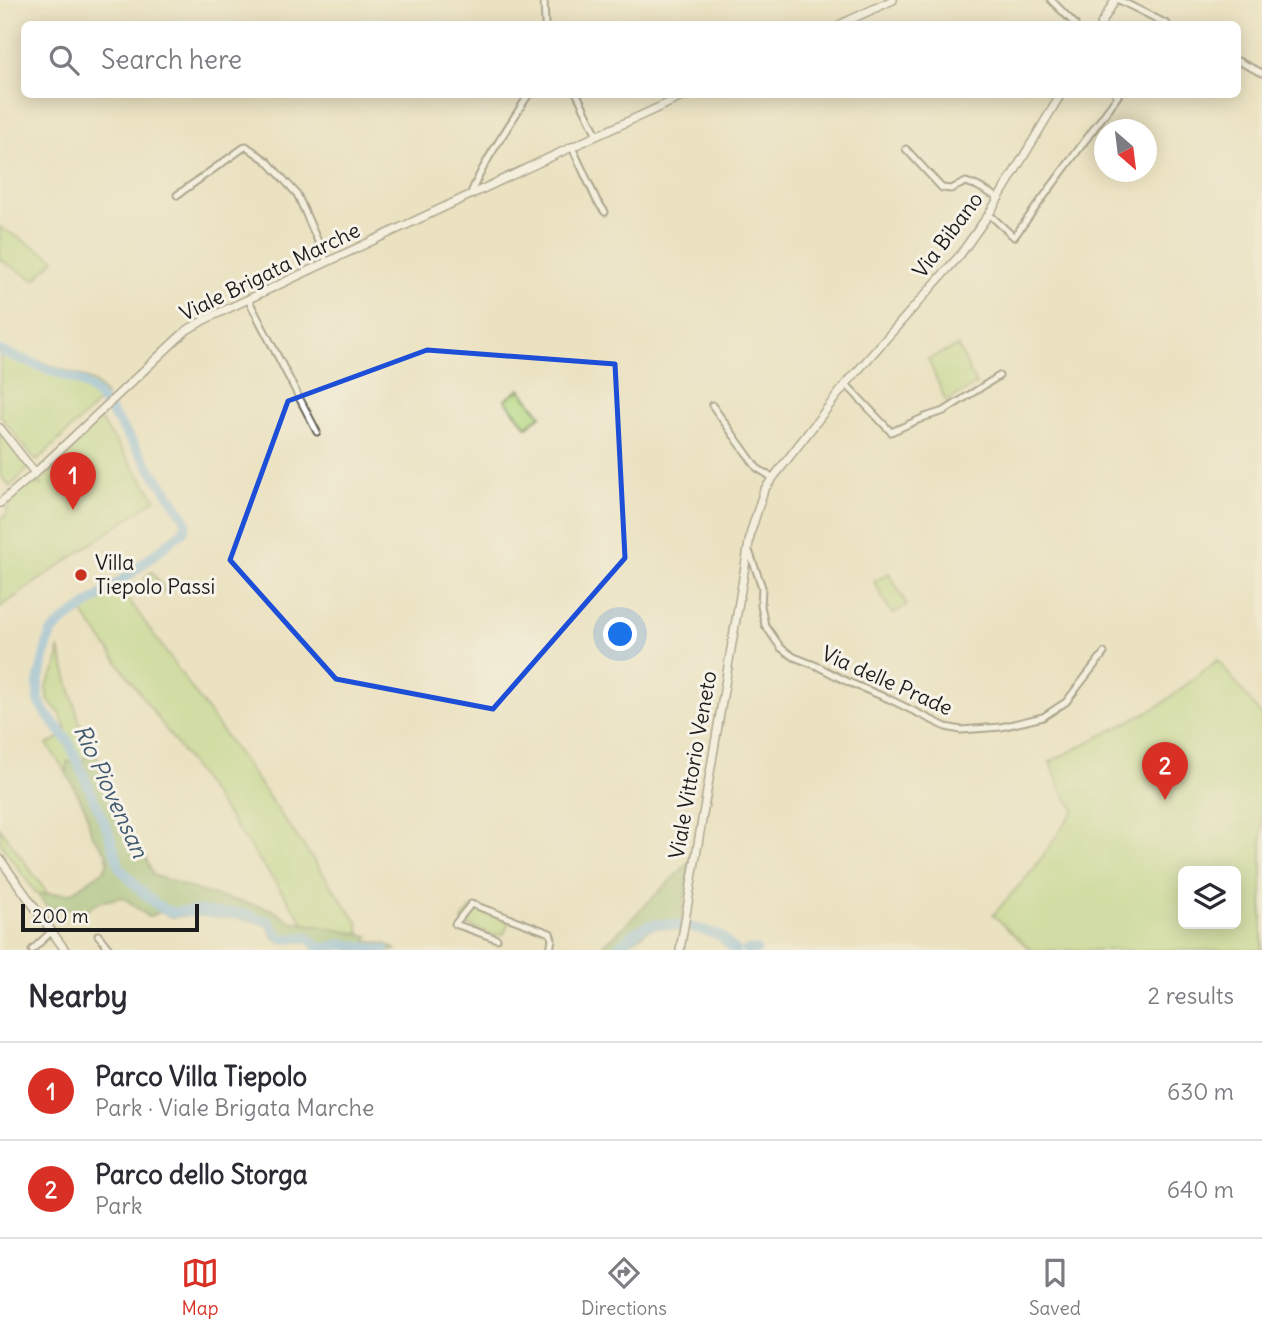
<!DOCTYPE html>
<meta charset="utf-8">
<style>
:root{--surface:#fff;--page:#f2f2f3;--text:#2b2b33;--muted:#7c7c81;--line:#e1e1e2;--accent:#d93025}
body{margin:0;font-family:Delius,sans-serif;background:var(--page);color:var(--text)}
.controls{position:absolute;right:21px;bottom:21px;display:grid;overflow:hidden;border-radius:10px;box-shadow:0 4px 18px #0003}
.controls button{width:63px;height:63px;display:grid;place-items:center;padding:0;border:0;border-bottom:2px solid var(--line);background:var(--surface);color:var(--text);font:35px sans-serif}
.compass{position:absolute;left:1094px;top:119px;width:63px;height:63px;border-radius:50%;background:var(--surface);box-shadow:0 4px 18px #0003;rotate:152deg}
.scale{position:absolute;left:21px;bottom:18px;width:178px;box-sizing:border-box;padding-left:7px;border:4px solid #1c1c1c;border-top:0;font-size:19px;line-height:24px;white-space:nowrap;color:#1c1c1c;-webkit-text-stroke:5px #f7f3e8;paint-order:stroke}
.you{position:absolute;left:621px;top:635px;width:24px;height:24px;margin:-18px;border:5px solid #fff;border-radius:50%;background:#1a73e8;box-shadow:0 0 0 10px #1a73e833}
.badge{display:grid;place-items:center;width:46px;height:46px;border-radius:50%;background:var(--accent);color:#fff;font-size:23px;font-weight:700}
.pin{position:absolute;translate:-50% -58px;filter:drop-shadow(0 2px 4px #0008)}
.pin::after{content:'';position:absolute;top:37px;width:24px;height:21px;background:inherit;clip-path:polygon(0 0,100% 0,50% 100%)}
.list{margin:0;padding:0;list-style:none}
h2{display:flex;justify-content:space-between;align-items:center;height:91px;margin:0;padding:0 28px;font-size:30px}
h2 small{font-size:23px;font-weight:400;color:var(--muted)}
.list li{display:grid;grid-template-columns:46px 1fr auto;gap:21px;align-items:center;box-sizing:border-box;height:98px;padding:0 28px;border-top:2px solid var(--line)}
.list b{display:block;font-size:26px;white-space:nowrap}
.list p{margin:0;font-size:23px;white-space:nowrap;color:var(--muted)}
.list em{font-size:23px;font-style:normal;color:var(--muted)}
.icon{flex:none;width:38px;height:38px;fill:none;stroke:currentColor;stroke-width:2;stroke-linecap:round;stroke-linejoin:round}
.map{position:relative;flex:none;width:1262px;height:950px;overflow:hidden}
.search{position:absolute;background:var(--surface);box-shadow:0 4px 18px #0003;left:21px;right:21px;top:21px;height:77px;display:flex;align-items:center;gap:18px;box-sizing:border-box;padding:0 24px;border-radius:10px;color:var(--muted);font-size:26px}
.sheet{height:287px;background:var(--surface)}
nav{display:flex;justify-content:space-around;align-items:center;box-sizing:border-box;height:98px;border-top:2px solid var(--line);background:var(--surface);font-size:19px;color:var(--muted)}
nav a{display:grid;justify-items:center;gap:4px}
nav .on{color:var(--accent)}
.map>svg:first-child{display:block}
</style>
<div class="map">
<svg width="1262" height="950" viewBox="0 0 1262 950">
<rect width="100%" height="100%" fill="#f7f3e8"/>
<filter id="ink" filterUnits="userSpaceOnUse"><feTurbulence type="fractalNoise" baseFrequency=".0143" numOctaves="2"/><feDisplacementMap in="SourceGraphic" scale="14" xChannelSelector="R" yChannelSelector="G"/><feConvolveMatrix kernelMatrix="1 2 1 2 8 2 1 2 1" color-interpolation-filters="sRGB"/></filter>
<filter id="wash" filterUnits="userSpaceOnUse"><feTurbulence type="fractalNoise" baseFrequency=".00686" numOctaves="4" result="noise"/><feDisplacementMap in="SourceGraphic" scale="28" xChannelSelector="R" yChannelSelector="G"/><feGaussianBlur stdDeviation="1.57" result="paint"/><feColorMatrix in="noise" values="0 0 0 0 0 0 0 0 0 0 0 0 0 0 0 0 0 1.4 0 .05"/><feComposite in="paint" operator="in"/></filter>
<g filter="url(#wash)">
<rect width="100%" height="100%" fill="#ebe2c1"/>
<!-- green -->
<path fill="#b2d780" stroke="#677a4e" stroke-width="2" fill-rule="evenodd" d="M0,227L55,259L35,280L0,260Z
M958,346L976,384L946,402L928,359Z
M0,348L84,377L96,384L106,395L37,461L23,445L0,415Z
M520,389L541,415L527,427L505,400Z
M99,418L156,499L0,607V520L6,515C8,498 19,489 35,483L41,485L36,478Z
M0,430L30,467L10,487L0,475Z
M152,572L165,590L157,596L144,578Z
M889,573L907,605L892,614L874,582Z
M122,590L358,923L360,934L305,924L82,612L110,594Z
M59,648L88,753L82,762L67,763V774L47,744L60,738L66,729L60,713L48,700L46,687L57,666Z
M1218,660L1262,716V950H1031L993,915L1033,870L1075,809L1062,792L1050,762L1159,706ZM1183,871H1236V924H1183Z
M0,828L48,894H37L33,889L0,843Z
M471,908L509,921L504,934L492,935L463,923L462,920Z"/>
<!-- forest -->
<path fill="#8db86e" stroke="#546a45" stroke-width="2" d="M88,753L98,756L113,806L127,836L145,856L153,875L205,893L271,909L291,921L369,936L366,941L386,944L396,950H352L342,948L315,950L306,941L280,943L273,937L267,925L236,917L222,918L193,915L172,917L160,912L148,917L123,897L100,902L86,910L57,908L49,909L37,894L71,893L104,870L108,862L106,853L91,833L86,810L67,774V762H82Z
M690,861L680,930L658,927L650,929L620,950H597L613,937Z"/>
<g fill="none" stroke-linecap="round" stroke-linejoin="round">
<!-- river -->
<path stroke="#74b4e8" stroke-width="10" d="M0,351L82,382L97,394L105,404
M109,409L183,515L186,521L185,528L182,532L128,576L61,623L51,633L48,641L38,683V699L44,711L69,742L108,831L120,868L136,886L157,905L165,910L172,912L200,911L214,913H236L248,915L269,922L279,936L284,939L307,937L321,949L341,944L385,950
M613,950C623,943 633,933 644,927C657,919 706,929 720,936C726,940 729,947 736,950
M747,950H756"/>
</g>
</g>
<g filter="url(#ink)">
<g fill="none" stroke-linecap="round" stroke-linejoin="round">
<!-- minor casing -->
<g stroke="#646156" stroke-width="9">
<path id="minor" d="M544,0L545,24
M1051,0L1075,24
M1119,0L1167,24
M1238,61L1262,73
M577,94L597,135
M572,147L597,201L605,212
M906,149L942,188L951,189L966,182L977,186L999,198
M177,195L246,146L267,161L297,194L327,262
M470,195C485,159 508,128 529,94
M989,214L1014,237L1118,96L1116,94
M248,299L317,432
M846,384L891,432L925,417L944,411L999,376
M712,405L757,468L773,478
M748,548L762,587L761,606L765,625L781,648L794,657L817,666L848,682L889,699L946,727L961,730L1001,727L1043,717L1066,702L1104,653
M98,935L110,950
M497,939L455,924L471,904L550,933L552,939L550,950
M32,950L52,931"/>
</g>
<!-- tertiary casing -->
<g stroke="#646156" stroke-width="10">
<path id="tertiary" d="M841,24L893,0
M1101,24L1115,0
M0,428L35,473
M0,503L35,473L176,340L187,330L206,319L572,147L688,94
M0,859L65,950
M680,950L751,531L764,490L773,478L846,384L960,255L989,214L1061,94"/>
</g>
<!-- minor -->
<use href="#minor" stroke="#fff" stroke-width="5"/>
<!-- tertiary -->
<use href="#tertiary" stroke="#fff" stroke-width="7"/>
</g>
</g>
<!-- marked area -->
<path d="M0 0H1262V950H0ZM427,350L615,364L625,558L493,709L336,679L230,560L288,401Z" fill="#ebe2c1" fill-opacity=".55" fill-rule="evenodd"/>
<path fill="none" stroke="#1d4ed8" stroke-width="5" stroke-linejoin="round" d="M427,350L615,364L625,558L493,709L336,679L230,560L288,401Z"/>
<!-- markers -->
<circle fill="#c8321e" stroke="#f7f3e8" stroke-width="2.5" cx="81" cy="575" r="7"/>
<g text-anchor="middle" stroke-width="6" stroke-linejoin="round" paint-order="stroke">
<!-- street labels -->
<g font-size="21" fill="#1c1c1c" stroke="#f7f3e8">
<text transform="translate(948 235) rotate(-53)" y="7">Via Bibano</text>
<text transform="translate(270 272) rotate(-26)" y="7">Viale Brigata Marche</text>
<text transform="translate(887 681) rotate(24)" y="7">Via delle Prade</text>
<text transform="translate(693 765) rotate(-80)" y="7">Viale Vittorio Veneto</text>
</g>
<!-- poi labels -->
<g font-size="21" fill="#1c1c1c" stroke="#f7f3e8" text-anchor="start">
<text x="95" y="570">Villa<tspan x="95" dy="24">Tiepolo Passi</tspan></text>
</g>
<!-- water labels -->
<g font-size="23" font-style="italic" fill="#3f596e" stroke="#f7f3e8">
<text transform="translate(111 791) rotate(65)" y="8">Rio Piovensan</text>
</g>
</g>
</svg>
<div class="controls">
<button><svg class="icon" aria-label="layers" viewBox="0 0 24 24"><path d="M12 4l9 5-9 5-9-5zM3 14l9 5 9-5"/></svg></button>
</div>
<svg class="compass" viewBox="-18 -18 36 36"><path d="M0-13l5 13h-10z" fill="#e53935"/><path d="M0 13l5-13h-10z" fill="#7c7c81"/></svg>
<div class="scale">200 m</div>
<div class="you"></div>
<div class="pin badge" style="left:73px;top:510px">1</div>
<div class="pin badge" style="left:1165px;top:800px">2</div>
<div class="search"><svg class="icon" aria-label="search" viewBox="0 0 24 24"><circle cx="10" cy="10" r="6"/><path d="M15 15l6 6"/></svg>Search here</div>
</div>
<section class="sheet">
<h2>Nearby<small>2 results</small></h2>
<ul class="list">
<li><span class="badge">1</span><div><b>Parco Villa Tiepolo</b><p>Park · Viale Brigata Marche</p></div><em>630 m</em></li>
<li><span class="badge">2</span><div><b>Parco dello Storga</b><p>Park</p></div><em>640 m</em></li>
</ul>
</section>
<nav>
<a class="on"><svg class="icon" aria-label="map" viewBox="0 0 24 24"><path d="M3 6l6-2 6 2 6-2v14l-6 2-6-2-6 2zM9 4v14M15 6v14"/></svg>Map</a>
<a><svg class="icon" aria-label="directions" viewBox="0 0 24 24"><path d="M12 3l9 9-9 9-9-9zM9 14v-3h6M13 9l2 2-2 2"/></svg>Directions</a>
<a><svg class="icon" aria-label="saved" viewBox="0 0 24 24"><path d="M7 4h10v16l-5-4-5 4z"/></svg>Saved</a>
</nav>
